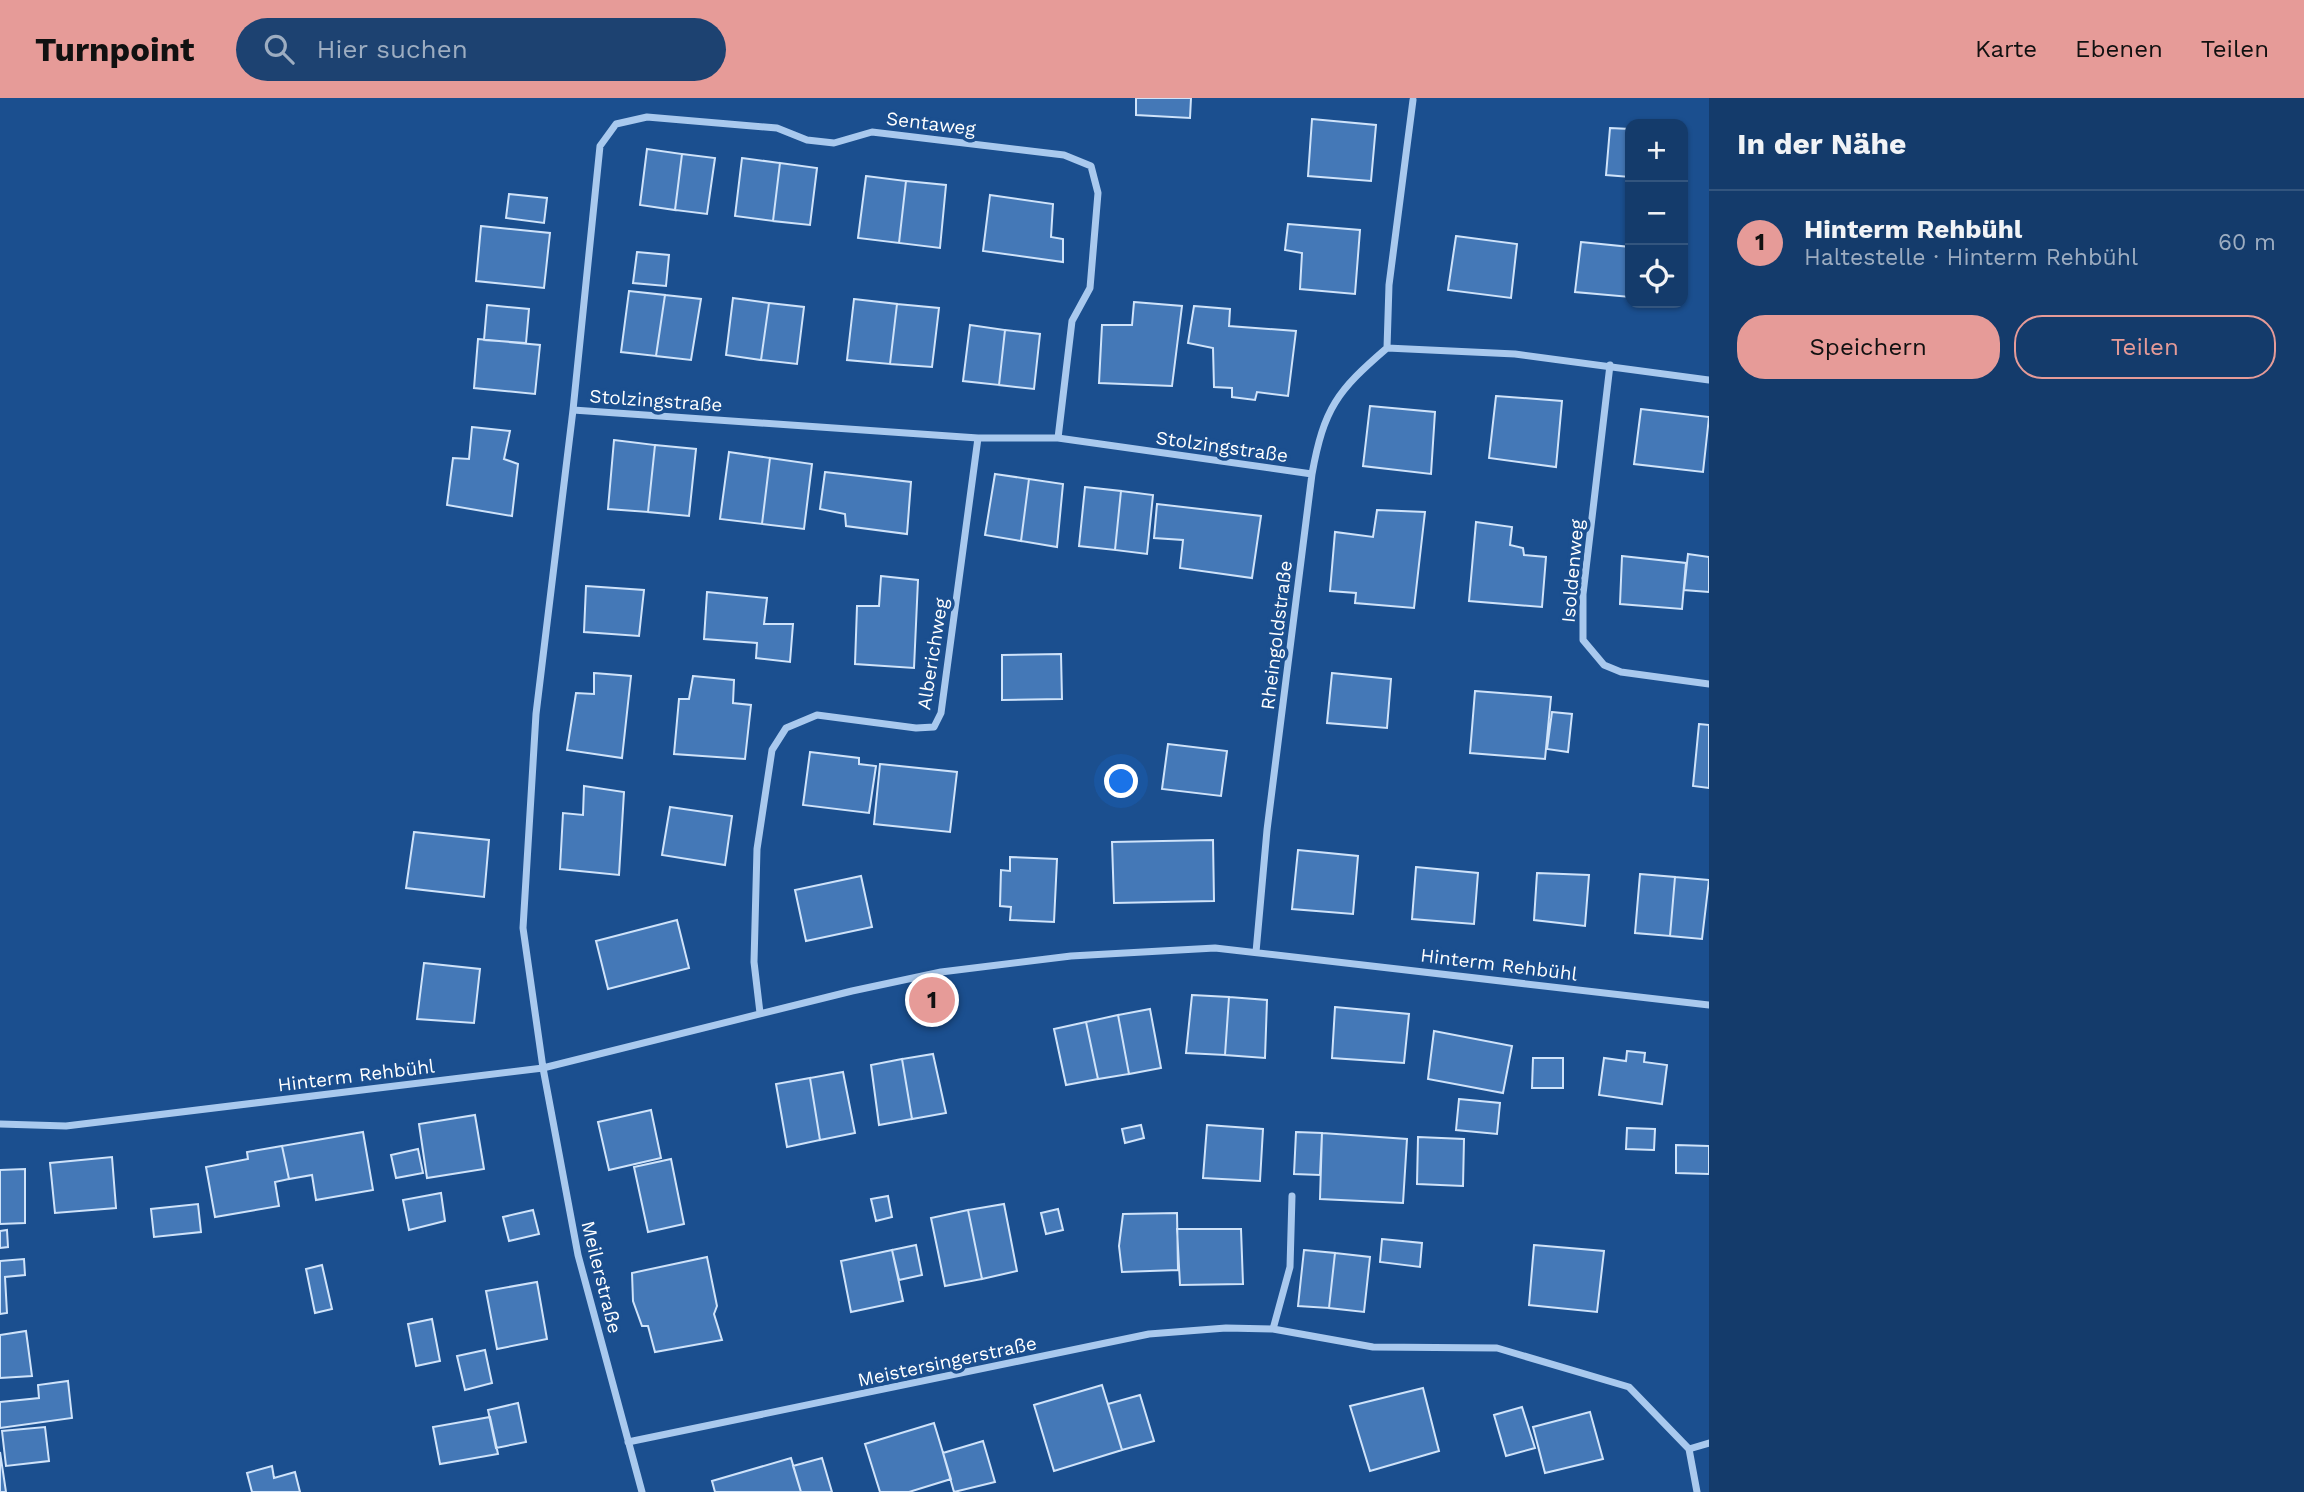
<!DOCTYPE html>
<html lang="de">
<meta charset="utf-8">
<style>
:root{--surface:#143b6b;--page:#1d4271;--text:#f1f3f6;--muted:#9dadc1;--line:#33557e;--accent:#e69b98}
body{margin:0;font-family:"Work Sans",sans-serif;background:var(--page);color:var(--text)}
.controls{position:absolute;right:21px;top:21px;display:grid;overflow:hidden;border-radius:14px;box-shadow:0 2px 5px #0004}
.controls button{width:63px;height:63px;display:grid;place-items:center;padding:0;border:0;border-bottom:2px solid var(--line);background:var(--surface);color:var(--text);font:35px sans-serif}
.you{position:absolute;left:1122px;top:684px;width:24px;height:24px;margin:-18px;border:5px solid #fff;border-radius:50%;background:#1a73e8;box-shadow:0 0 0 10px #1a73e833}
.badge{display:grid;place-items:center;width:46px;height:46px;border-radius:50%;background:var(--accent);color:#111;font-size:23px;font-weight:700}
.pin{position:absolute;translate:-50% -50%;border:4px solid #fff;box-shadow:0 2px 7px #0006}
.list{margin:0;padding:0;list-style:none}
h2{display:flex;justify-content:space-between;align-items:center;height:91px;margin:0;padding:0 28px;font-size:30px}
h2 small{font-size:23px;font-weight:400;color:var(--muted)}
.list li{display:grid;grid-template-columns:46px 1fr auto;gap:21px;align-items:center;box-sizing:border-box;height:105px;padding:0 28px;border-top:2px solid var(--line)}
.list b{display:block;font-size:26px;white-space:nowrap}
.list p{margin:0;font-size:23px;white-space:nowrap;color:var(--muted)}
.list em{font-size:23px;font-style:normal;color:var(--muted)}
.actions{display:flex;gap:14px;padding:21px 28px}
.actions a{flex:1;padding:16px 0;border:2px solid var(--accent);border-radius:28px;text-align:center;font-size:24px;color:var(--accent)}
.actions .main{background:var(--accent);color:#111}
.icon{flex:none;width:38px;height:38px;fill:none;stroke:currentColor;stroke-width:2;stroke-linecap:round;stroke-linejoin:round}
.map{position:relative;flex:none;width:1709px;height:1394px;overflow:hidden}
header{display:flex;align-items:center;gap:42px;box-sizing:border-box;height:98px;padding:0 35px;background:var(--accent);color:#111}
header strong{font-size:33px}
nav{display:flex;gap:38px;margin-inline-start:auto;font-size:24px}
.search{width:490px;height:63px;background:var(--page);display:flex;align-items:center;gap:18px;box-sizing:border-box;padding:0 24px;border-radius:38px;color:var(--muted);font-size:26px}
main{display:flex}
aside{flex:1;background:var(--surface)}
.map>svg:first-child{display:block}
</style>
<header>
<strong>Turnpoint</strong>
<div class="search"><svg class="icon" aria-label="search" viewBox="0 0 24 24"><circle cx="10" cy="10" r="6"/><path d="M15 15l6 6"/></svg>Hier suchen</div>
<nav><a>Karte</a><a>Ebenen</a><a>Teilen</a></nav>
</header>
<main>
<div class="map">
<svg width="1709" height="1394" viewBox="0 0 1709 1394">
<rect width="100%" height="100%" fill="#1b4f8f"/>
<!-- building -->
<path fill="#4478b7" stroke="#cfe3fa" stroke-width="2" d="M1136,0H1191L1190,20L1136,17Z
M1312,21L1376,27L1371,83L1308,78Z
M1610,30L1630,31V79L1606,77Z
M647,51L682,56L675,112L640,107Z
M682,56L715,60L707,116L675,112Z
M742,60L780,65L773,123L735,118Z
M780,65L817,70L810,127L773,123Z
M866,78L906,83L899,145L858,140Z
M906,83L946,87L940,150L899,145Z
M509,96L547,100L544,125L506,120Z
M990,97L1053,106L1051,139L1063,141V164L983,153Z
M1288,126L1360,132L1355,196L1300,191L1302,155L1285,152Z
M481,128L550,135L544,190L476,183Z
M1456,138L1517,146L1511,200L1448,192Z
M1581,144L1630,149V199L1575,194Z
M637,154L669,157L666,188L633,185Z
M629,193L665,197L656,258L621,254Z
M665,197L701,201L691,262L656,258Z
M733,200L769,205L761,262L726,257Z
M854,201L897,206L890,266L847,262Z
M1134,204L1182,208L1172,288L1099,285L1102,227H1132Z
M769,205L804,209L797,266L761,262Z
M897,206L939,210L932,269L890,266Z
M487,207L529,211L526,245L484,242Z
M1194,208L1230,211L1229,228L1296,233L1288,298L1257,294L1255,302L1232,299V290L1214,289L1213,250L1188,245Z
M970,227L1005,232L999,287L963,283Z
M1005,232L1040,236L1034,291L999,287Z
M478,241L540,247L535,296L474,290Z
M1496,298L1562,303L1556,369L1489,360Z
M1370,308L1435,314L1431,376L1363,368Z
M1641,311L1709,319L1703,374L1634,366Z
M472,329L510,333L504,361L518,366L512,418L447,407L453,360L469,361Z
M614,342L655,347L648,414L608,411Z
M655,347L696,351L689,418L648,414Z
M729,354L770,360L762,426L720,421Z
M770,360L812,366L804,431L762,426Z
M825,374L911,384L907,436L846,428L845,416L820,411Z
M995,376L1029,381L1021,443L985,437Z
M1029,381L1063,386L1057,449L1021,443Z
M1085,389L1121,393L1115,452L1079,448Z
M1121,393L1153,397L1147,456L1115,452Z
M1157,406L1261,418L1252,480L1180,470L1183,442L1154,440Z
M1377,412L1425,414L1414,510L1355,505L1356,495L1330,493L1335,434L1373,439Z
M1476,424L1512,429L1510,447L1523,450L1524,457L1546,459L1542,509L1469,503Z
M1688,456L1709,459V494L1684,492Z
M1622,458L1686,465L1682,511L1620,506Z
M881,478L918,482L914,570L855,566L857,508H879Z
M586,488L644,492L639,538L584,534Z
M707,494L767,500L764,526H793L790,564L756,560L757,545L704,541Z
M1061,556L1062,601L1002,602V557Z
M594,575L631,578L622,660L567,652L576,595L594,596Z
M1332,575L1391,581L1387,630L1327,625Z
M693,578L734,582L733,605L751,607L745,661L674,656L679,601H689Z
M1475,593L1551,599L1545,661L1470,655Z
M1552,614L1572,616L1568,654L1547,651Z
M1699,626L1709,627V690L1693,688Z
M1168,646L1227,653L1221,698L1162,691Z
M810,654L859,660V666L876,668L869,715L803,707Z
M880,666L957,674L950,734L874,726Z
M584,688L624,694L619,777L560,771L563,715L583,717Z
M670,709L732,718L725,767L662,757Z
M414,734L489,742L484,799L406,790Z
M1213,742L1214,803L1114,805L1112,744Z
M1298,752L1358,758L1353,816L1292,811Z
M1010,759L1057,761L1054,824L1010,822L1011,809L1000,808L1001,772L1010,773Z
M1416,769L1478,775L1474,826L1412,821Z
M1537,775L1589,777L1585,828L1534,822Z
M1640,776L1675,779L1670,838L1635,835Z
M861,778L872,829L806,843L795,792Z
M1675,779L1709,782L1702,841L1670,838Z
M677,822L689,870L608,891L596,843Z
M424,865L480,871L474,925L417,921Z
M1192,897L1229,899L1225,957L1186,955Z
M1229,899L1267,902L1265,960L1225,957Z
M1335,909L1409,916L1404,965L1332,960Z
M1150,911L1161,970L1129,976L1118,917Z
M1118,917L1129,976L1098,981L1086,924Z
M1086,924L1098,981L1066,987L1054,931Z
M1434,933L1512,948L1503,995L1428,981Z
M1627,953L1645,955L1644,964L1667,967L1662,1006L1599,997L1604,960L1626,963Z
M933,956L946,1015L912,1021L902,961Z
M1533,960H1563V990H1532Z
M902,961L912,1021L879,1027L871,967Z
M843,974L855,1035L820,1042L810,980Z
M810,980L820,1042L787,1049L776,986Z
M1459,1001L1500,1005L1497,1036L1456,1032Z
M651,1012L661,1060L609,1072L598,1024Z
M475,1017L484,1071L427,1080L419,1026Z
M1141,1027L1144,1040L1125,1045L1122,1031Z
M1207,1027L1263,1031L1260,1083L1203,1080Z
M1627,1030L1655,1031L1654,1052L1626,1051Z
M363,1034L373,1092L316,1102L312,1077L289,1081L282,1048Z
M1296,1034L1322,1035L1320,1077L1294,1076Z
M1322,1035L1407,1041L1403,1105L1320,1101Z
M1418,1039L1464,1041L1463,1088L1417,1086Z
M1676,1047L1709,1048V1076L1676,1075Z
M282,1048L289,1081L275,1084L279,1108L215,1119L206,1069L248,1061L247,1054Z
M418,1051L423,1075L396,1080L391,1057Z
M112,1059L116,1110L55,1115L50,1065Z
M671,1061L684,1126L648,1134L634,1069Z
M25,1071V1125L0,1126V1072Z
M441,1095L445,1123L409,1132L403,1102Z
M888,1098L892,1119L876,1123L871,1101Z
M198,1106L201,1134L154,1139L151,1111Z
M1004,1106L1017,1173L982,1181L968,1112Z
M1058,1111L1063,1132L1046,1136L1041,1115Z
M533,1112L539,1136L509,1143L503,1119Z
M968,1112L982,1181L945,1188L931,1120Z
M1177,1115L1178,1172L1122,1174L1119,1148L1123,1116Z
M1177,1131H1241L1243,1186L1180,1187Z
M7,1132L8,1149L0,1150V1133Z
M1382,1141L1422,1145L1420,1169L1380,1164Z
M916,1147L922,1177L899,1182L892,1152Z
M1534,1147L1604,1153L1597,1214L1529,1207Z
M892,1152L903,1203L851,1214L841,1163Z
M1304,1152L1335,1155L1329,1210L1298,1208Z
M1335,1155L1370,1159L1364,1214L1329,1210Z
M707,1159L717,1208L714,1216L722,1242L655,1254L648,1228H642L633,1203L632,1175Z
M24,1161L25,1177L5,1179L7,1215L0,1216V1163Z
M322,1167L332,1211L315,1215L306,1171Z
M537,1184L547,1241L497,1251L486,1193Z
M432,1221L440,1263L416,1268L408,1226Z
M26,1233L32,1278L0,1280V1237Z
M485,1252L492,1285L465,1292L457,1258Z
M68,1283L72,1320L0,1330V1304L39,1300L38,1287Z
M1102,1287L1122,1352L1054,1373L1034,1307Z
M1423,1290L1439,1353L1370,1373L1350,1308Z
M1140,1297L1154,1343L1122,1352L1108,1306Z
M518,1305L526,1344L496,1350L488,1312Z
M1522,1309L1535,1350L1506,1358L1494,1317Z
M1590,1314L1603,1361L1545,1375L1533,1329Z
M490,1319L498,1356L440,1366L433,1329Z
M934,1325L951,1381L909,1394H880L865,1346Z
M45,1329L49,1363L6,1368L2,1333Z
M983,1343L995,1384L954,1394L943,1355Z
M0,1354L6,1394H0Z
M791,1360L801,1394H715L712,1383Z
M822,1360L832,1394H801L793,1368Z
M272,1368L274,1380L295,1374L300,1394H252L247,1375Z"/>
<g fill="none" stroke-linecap="round" stroke-linejoin="round">
<!-- street -->
<path stroke="#a9c9ee" stroke-width="7" d="M1387,250L1389,187L1413,2
M1610,267L1583,496V542L1604,567L1621,574L1709,586
M573,312L600,48L616,26L647,19L777,30L807,42L834,45L872,34L1064,57L1091,68L1098,95L1090,190L1072,223L1058,340
M1256,854L1267,732L1312,376C1324,310 1337,293 1387,250L1515,256L1709,282
M760,915L754,864L757,751L772,652L786,630L817,617L916,630L934,629L941,615L978,340
M0,1026L66,1028L543,970L852,893L941,874L1071,858L1215,850L1709,907
M1273,1231L1290,1169L1292,1098
M628,1344L1149,1236L1226,1230L1273,1231L1373,1249L1497,1250L1629,1289L1689,1351L1697,1394
M1689,1351L1709,1345
M642,1394L578,1157L543,970L523,830L536,616L573,312L978,340H1058L1312,376"/>
</g>
<g text-anchor="middle" stroke-width="7" stroke-linejoin="round" paint-order="stroke">
<!-- street labels -->
<g font-size="19" fill="#fff" stroke="#1b4f8f">
<text transform="translate(931 25) rotate(7)" y="7">Sentaweg</text>
<text transform="translate(656 302) rotate(4)" y="7">Stolzingstraße</text>
<text transform="translate(1222 348) rotate(8)" y="7">Stolzingstraße</text>
<text transform="translate(1572 473) rotate(-85)" y="7">Isoldenweg</text>
<text transform="translate(1276 537) rotate(-83)" y="7">Rheingoldstraße</text>
<text transform="translate(932 556) rotate(-81)" y="7">Alberichweg</text>
<text transform="translate(1499 866) rotate(7)" y="7">Hinterm Rehbühl</text>
<text transform="translate(356 977) rotate(-7)" y="7">Hinterm Rehbühl</text>
<text transform="translate(602 1179) rotate(76)" y="7">Meilerstraße</text>
<text transform="translate(947 1263) rotate(-12)" y="7">Meistersingerstraße</text>
</g>
</g>
</svg>
<div class="controls">
<button>+</button>
<button>−</button>
<button><svg class="icon" aria-label="locate" viewBox="0 0 24 24"><circle cx="12" cy="12" r="6"/><path d="M12 2v4M12 18v4M2 12h4M18 12h4"/></svg></button>
</div>
<div class="you"></div>
<div class="pin badge" style="left:932px;top:902px">1</div>
</div>
<aside>
<h2>In der Nähe<small></small></h2>
<ul class="list">
<li><span class="badge">1</span><div><b>Hinterm Rehbühl</b><p>Haltestelle · Hinterm Rehbühl</p></div><em>60 m</em></li>
</ul>
<div class="actions"><a class="main">Speichern</a><a>Teilen</a></div>
</aside>
</main>
